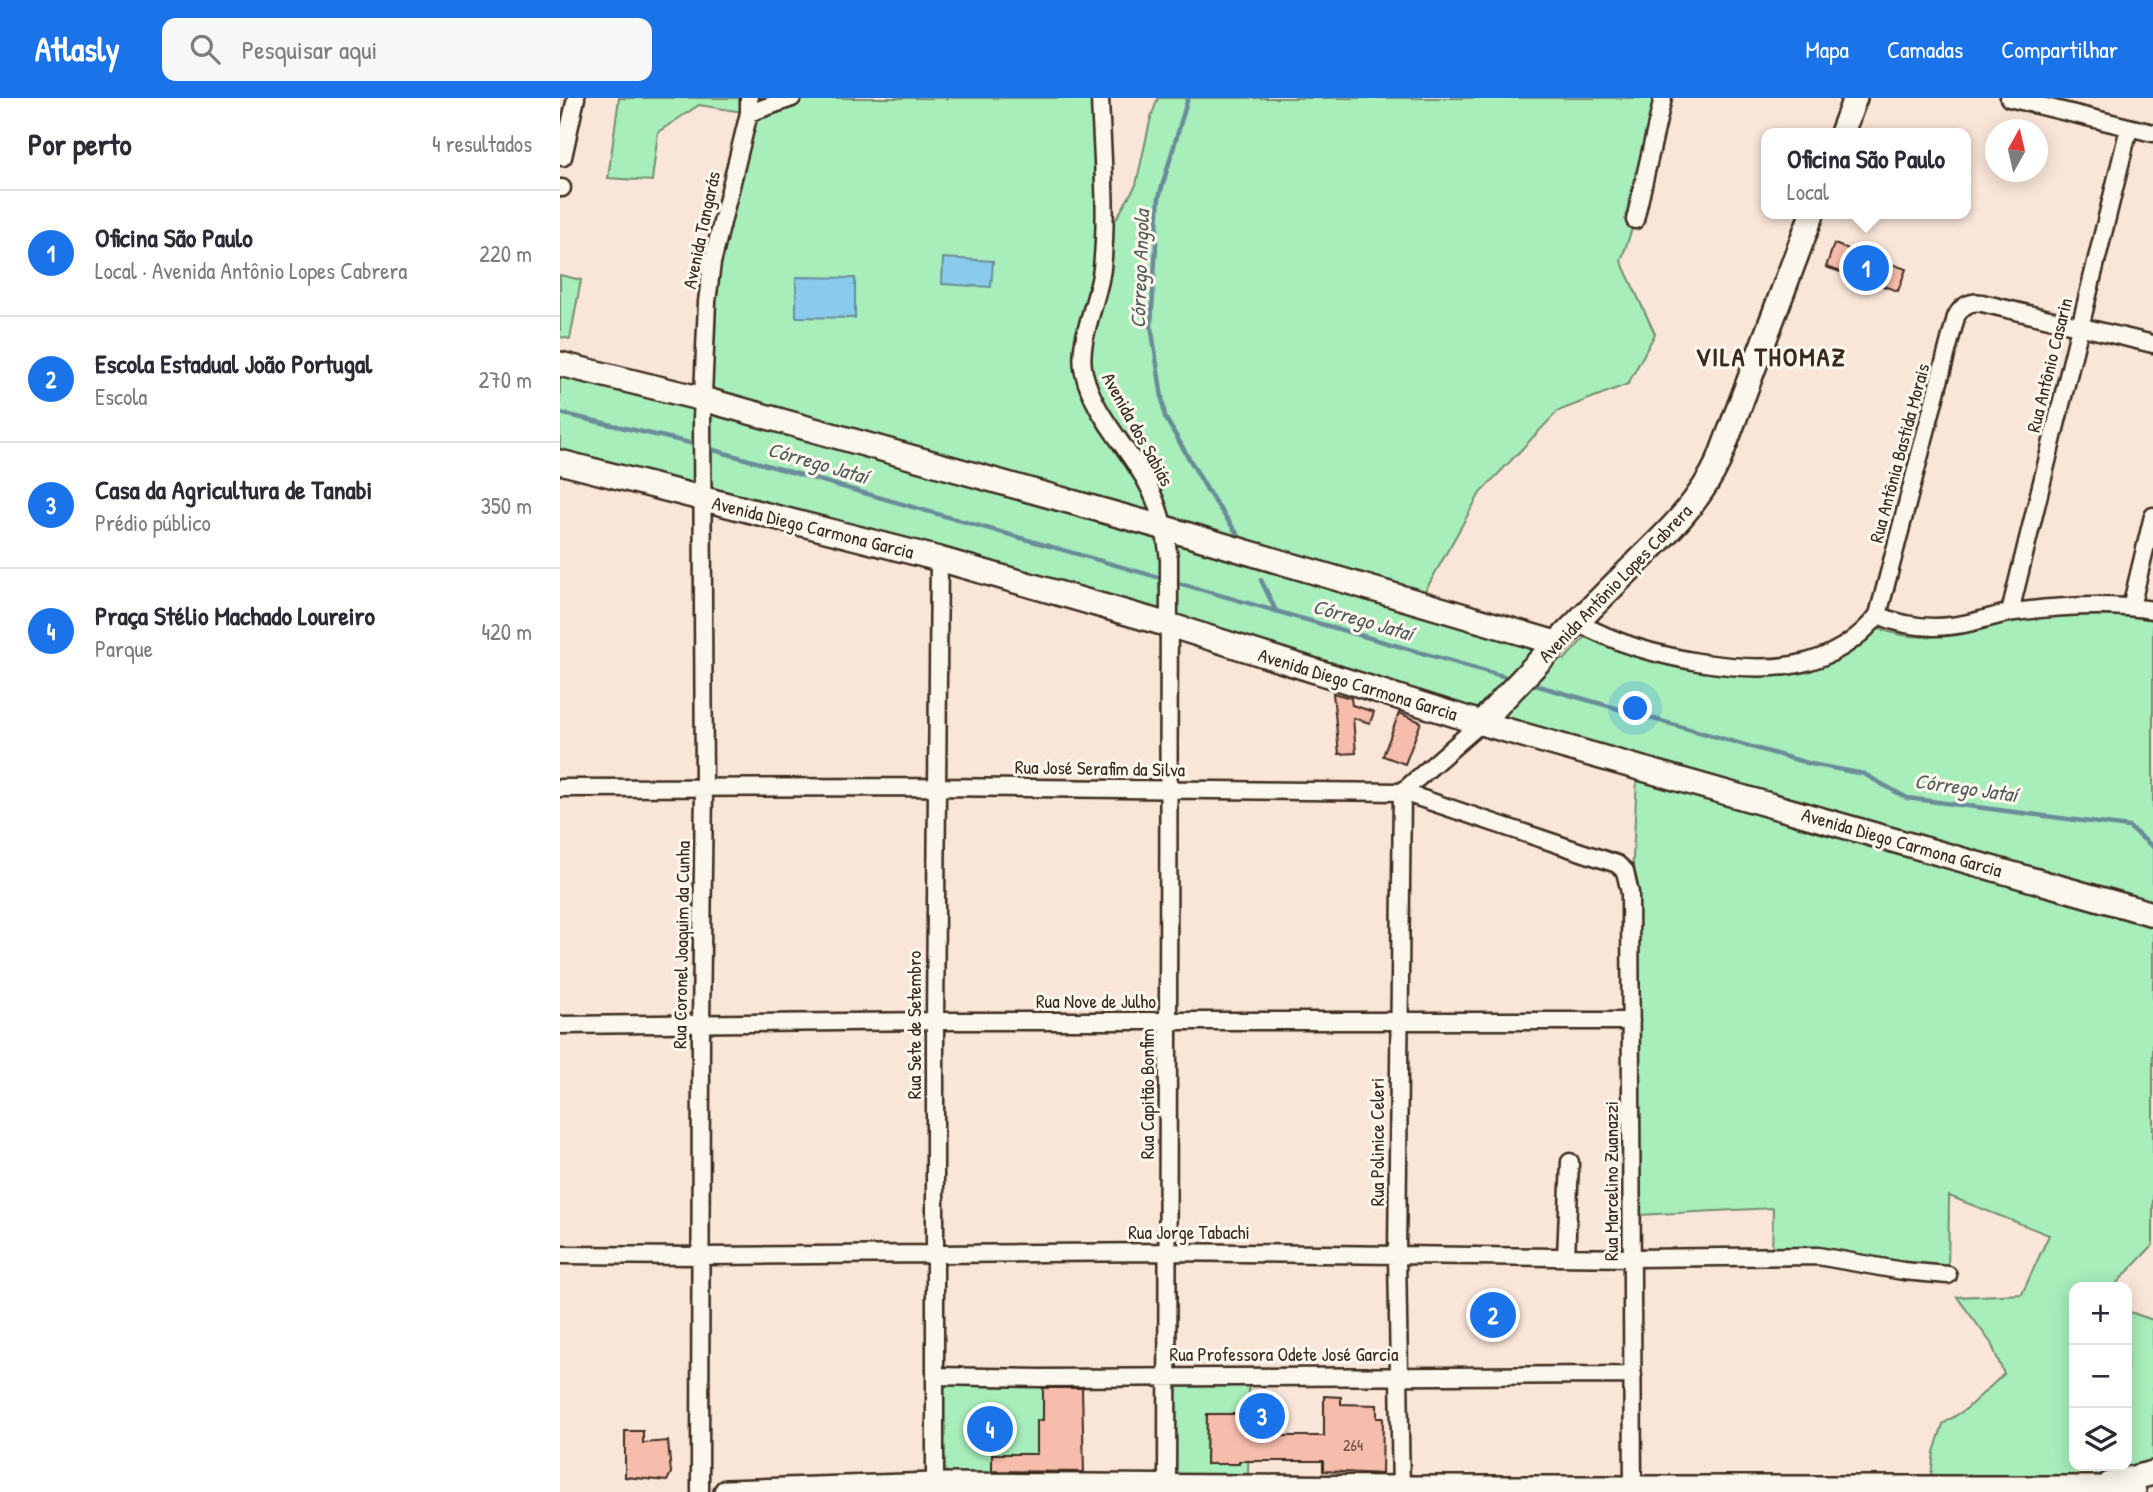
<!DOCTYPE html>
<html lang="pt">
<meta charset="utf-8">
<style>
:root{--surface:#fff;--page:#f7f7f7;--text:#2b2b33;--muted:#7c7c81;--line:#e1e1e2;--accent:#1a73e8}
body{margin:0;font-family:"Patrick Hand",sans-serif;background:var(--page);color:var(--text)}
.controls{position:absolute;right:21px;bottom:21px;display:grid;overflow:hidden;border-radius:14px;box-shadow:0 4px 18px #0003}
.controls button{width:63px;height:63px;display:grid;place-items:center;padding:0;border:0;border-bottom:2px solid var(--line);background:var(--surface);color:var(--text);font:35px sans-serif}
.compass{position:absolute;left:1425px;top:21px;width:63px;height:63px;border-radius:50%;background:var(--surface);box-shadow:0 4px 18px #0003;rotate:8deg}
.you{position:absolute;left:1076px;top:611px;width:24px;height:24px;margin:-18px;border:5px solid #fff;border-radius:50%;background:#1a73e8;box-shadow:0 0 0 10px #1a73e833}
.badge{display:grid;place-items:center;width:46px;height:46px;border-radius:50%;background:var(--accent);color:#fff;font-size:23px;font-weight:700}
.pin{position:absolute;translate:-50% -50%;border:4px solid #fff;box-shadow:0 2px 7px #0006}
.popup{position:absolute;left:1201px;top:30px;width:210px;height:91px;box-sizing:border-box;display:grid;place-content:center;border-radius:14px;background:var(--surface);filter:drop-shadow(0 2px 5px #0005);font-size:23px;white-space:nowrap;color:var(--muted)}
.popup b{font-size:26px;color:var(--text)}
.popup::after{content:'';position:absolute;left:50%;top:100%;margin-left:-14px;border:14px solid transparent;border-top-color:var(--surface)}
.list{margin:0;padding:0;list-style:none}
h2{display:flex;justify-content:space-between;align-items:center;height:91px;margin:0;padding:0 28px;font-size:30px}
h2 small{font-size:23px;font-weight:400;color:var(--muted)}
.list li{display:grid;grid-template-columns:46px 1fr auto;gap:21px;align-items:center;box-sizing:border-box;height:126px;padding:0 28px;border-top:2px solid var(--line)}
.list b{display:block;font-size:26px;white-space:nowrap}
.list p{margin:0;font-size:23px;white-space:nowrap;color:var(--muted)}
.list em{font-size:23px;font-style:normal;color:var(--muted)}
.icon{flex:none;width:38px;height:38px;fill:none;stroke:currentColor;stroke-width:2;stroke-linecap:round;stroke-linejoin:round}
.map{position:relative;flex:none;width:1593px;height:1394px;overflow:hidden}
header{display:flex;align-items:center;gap:42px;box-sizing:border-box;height:98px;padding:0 35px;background:var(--accent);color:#fff}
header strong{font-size:33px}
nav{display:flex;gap:38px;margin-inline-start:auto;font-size:24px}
.search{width:490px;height:63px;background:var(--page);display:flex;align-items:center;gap:18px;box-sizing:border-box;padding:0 24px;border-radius:14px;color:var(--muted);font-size:26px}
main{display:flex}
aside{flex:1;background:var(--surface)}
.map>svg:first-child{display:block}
</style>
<header>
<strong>Atlasly</strong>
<div class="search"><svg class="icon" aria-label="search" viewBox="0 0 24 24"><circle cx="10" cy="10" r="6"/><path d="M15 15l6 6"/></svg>Pesquisar aqui</div>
<nav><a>Mapa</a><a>Camadas</a><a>Compartilhar</a></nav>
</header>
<main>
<aside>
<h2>Por perto<small>4 resultados</small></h2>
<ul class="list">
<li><span class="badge">1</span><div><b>Oficina São Paulo</b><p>Local · Avenida Antônio Lopes Cabrera</p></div><em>220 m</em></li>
<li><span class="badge">2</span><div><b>Escola Estadual João Portugal</b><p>Escola</p></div><em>270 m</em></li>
<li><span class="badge">3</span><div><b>Casa da Agricultura de Tanabi</b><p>Prédio público</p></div><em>350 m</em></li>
<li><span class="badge">4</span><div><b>Praça Stélio Machado Loureiro</b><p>Parque</p></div><em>420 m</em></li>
</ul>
</aside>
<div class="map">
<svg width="1593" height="1394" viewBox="0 0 1593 1394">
<rect width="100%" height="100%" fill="#fae6d9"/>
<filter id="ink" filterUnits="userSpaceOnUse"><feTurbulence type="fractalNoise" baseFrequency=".0143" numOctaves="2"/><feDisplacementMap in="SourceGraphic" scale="14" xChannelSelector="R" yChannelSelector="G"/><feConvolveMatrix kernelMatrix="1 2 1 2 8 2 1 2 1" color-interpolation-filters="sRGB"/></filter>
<g filter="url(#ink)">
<!-- green -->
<path fill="#a7eebb" stroke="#718c6c" stroke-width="2" fill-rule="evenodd" d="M59,0H540L546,138L576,87L591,19L598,0H1103L1075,122L1061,163L1095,236L1068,286L998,313L920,395L859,504L143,301L147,204L189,15L139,7L98,34L92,83L48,80Z
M0,177L21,182L10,241L0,239Z
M0,276L133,306L958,541L1004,562L1025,539L1166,573L1278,555L1318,530C1371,551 1412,529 1465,521C1507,515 1550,514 1593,520V812L152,393L0,353Z
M1077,679L1593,822V1147L1553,1189H1514V1368H1567V1213L1593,1222V1371L1536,1386H1370L1374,1354L1383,1326L1406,1311L1444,1276L1431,1245L1397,1199L1462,1196L1489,1137L1389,1098L1388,1177L1212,1159L1213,1110L1079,1117L1072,781Z
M611,1280H689L688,1387H610ZM647,1316H679L646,1365Z
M384,1282L483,1283V1322L477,1323V1340L482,1341V1384H476V1356H432V1384H382Z"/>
<!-- water -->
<path fill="#89cbea" stroke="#6a8b98" stroke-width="2" d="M383,160L433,163L431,189L382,186Z
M236,179L295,180V220L236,219Z"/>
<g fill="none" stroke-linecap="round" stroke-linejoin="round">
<!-- stream -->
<path stroke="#6a8b98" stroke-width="4.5" d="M628,0L599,99L591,227L605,319L649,395L683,444
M0,315L139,347
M147,350L953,581
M701,482L715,511
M968,585L1251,666L1304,676L1347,700L1569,729L1593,749"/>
</g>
<!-- building -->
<path fill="#f6bdac" stroke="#3b2a1e" stroke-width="2" d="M1274,146L1346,171L1338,193L1266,169Z
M773,595L791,600L792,607L814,614L810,625L793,620L796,655L779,656Z
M839,615L861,624L845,666L823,658Z
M483,1290H522L524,1374L432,1373V1356H477V1322H483Z
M764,1298L781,1299V1306L817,1307V1320H823L822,1376L763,1373V1363H679V1366H646L647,1316H692V1299H711L712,1338H764Z
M65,1333H83V1345L108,1343L111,1375L107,1383L65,1379Z"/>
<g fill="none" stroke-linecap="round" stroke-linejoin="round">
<!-- street casing -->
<g stroke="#3b2a1e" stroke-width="21">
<path id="street" d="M540,0C542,56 548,114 542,170C539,202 516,244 524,275C534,317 567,348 587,385C600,409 606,434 609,461L607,1394
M1449,0L1593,35
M189,15L232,0
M0,58L3,59L16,0
M0,90H2
M1075,122L1103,0
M1571,509L1593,418
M1450,514L1569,30
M1318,517C1349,531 1380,532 1413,524C1426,521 1440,516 1454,514C1500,508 1547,505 1593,512
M1017,524C1058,546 1093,556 1138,564C1206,575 1272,575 1318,517L1396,219C1401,208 1410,203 1422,205L1593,246
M0,690L377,689L842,694L1057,766L1065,773L1070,795L1073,1394
M842,694L921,625
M0,927L375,923H1071
M0,1157L141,1158L607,1154L1073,1160L1258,1158L1343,1173L1388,1177
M1006,1159L1010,1064
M375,1278L480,1280L1073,1277
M140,1394L141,926L144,691L142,321L147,204L152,165L189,15V0
M375,1394V923L379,461
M841,1394L837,1157L842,694"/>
</g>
<!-- secondary casing -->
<g stroke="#3b2a1e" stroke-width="28">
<path id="secondary" d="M1282,35L1295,0
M0,266L143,301L605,430L996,545
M0,364L379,461L609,527L921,625L1593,816
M921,625C965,577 1010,531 1056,485C1094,447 1137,411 1159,362L1252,116
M1550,1386L1593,1375
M166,1394L375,1387L842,1390H1537L1574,1394"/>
</g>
<!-- street -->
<use href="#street" stroke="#fbf7ec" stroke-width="16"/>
<!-- secondary -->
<use href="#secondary" stroke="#fbf7ec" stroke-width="23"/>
</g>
</g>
<g text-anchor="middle" stroke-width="6" stroke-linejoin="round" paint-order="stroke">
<!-- number labels -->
<g font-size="16" fill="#6a4f42">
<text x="793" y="1353">264</text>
</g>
<!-- street labels -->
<g font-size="19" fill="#3b2a1e" stroke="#fbf7ec">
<text transform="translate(141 132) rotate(-78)" y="7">Avenida Tangarás</text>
<text transform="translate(1489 267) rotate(-76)" y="7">Rua Antônio Casarin</text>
<text transform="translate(578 331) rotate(61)" y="7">Avenida dos Sabiás</text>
<text transform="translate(1339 355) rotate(-75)" y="7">Rua Antônia Bastida Morais</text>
<text transform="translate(253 429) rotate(14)" y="7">Avenida Diego Carmona Garcia</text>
<text transform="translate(1055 485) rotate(-46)" y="7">Avenida Antônio Lopes Cabrera</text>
<text transform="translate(798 586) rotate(17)" y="7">Avenida Diego Carmona Garcia</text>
<text transform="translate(540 670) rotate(1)" y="7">Rua José Serafim da Silva</text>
<text transform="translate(1342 744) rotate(16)" y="7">Avenida Diego Carmona Garcia</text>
<text transform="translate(121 847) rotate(-89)" y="7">Rua Coronel Joaquim da Cunha</text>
<text x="536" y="910">Rua Nove de Julho</text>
<text transform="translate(354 927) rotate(-90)" y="7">Rua Sete de Setembro</text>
<text transform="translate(587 996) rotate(-90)" y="7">Rua Capitão Bonfim</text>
<text transform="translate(817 1044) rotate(-90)" y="7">Rua Polinice Celeri</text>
<text transform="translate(1051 1083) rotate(-90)" y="7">Rua Marcelino Zuanazzi</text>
<text x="629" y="1141">Rua Jorge Tabachi</text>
<text x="724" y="1263">Rua Professora Odete José Garcia</text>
</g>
<!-- water labels -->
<g font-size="21" font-style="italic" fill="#525a5b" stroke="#fbf7ec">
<text transform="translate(580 171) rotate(-88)" y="7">Córrego Angola</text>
<text transform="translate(258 365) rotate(16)" y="7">Córrego Jataí</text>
<text transform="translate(803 522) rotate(16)" y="7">Córrego Jataí</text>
<text transform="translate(1406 690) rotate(8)" y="7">Córrego Jataí</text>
</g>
<!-- district labels -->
<g font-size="26" font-weight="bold" letter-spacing="2" fill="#3b2a1e" stroke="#fbf7ec">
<text x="1211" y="268">VILA THOMAZ</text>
</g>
</g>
</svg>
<div class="controls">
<button>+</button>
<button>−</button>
<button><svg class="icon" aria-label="layers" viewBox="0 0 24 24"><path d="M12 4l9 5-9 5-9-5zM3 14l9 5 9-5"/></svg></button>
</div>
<svg class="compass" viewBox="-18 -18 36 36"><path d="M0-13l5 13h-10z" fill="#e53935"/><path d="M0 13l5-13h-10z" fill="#7c7c81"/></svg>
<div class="you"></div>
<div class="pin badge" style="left:1306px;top:170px">1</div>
<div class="popup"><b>Oficina São Paulo</b>Local</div>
<div class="pin badge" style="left:933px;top:1217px">2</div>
<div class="pin badge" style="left:702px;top:1318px">3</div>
<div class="pin badge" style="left:430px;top:1331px">4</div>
</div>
</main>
